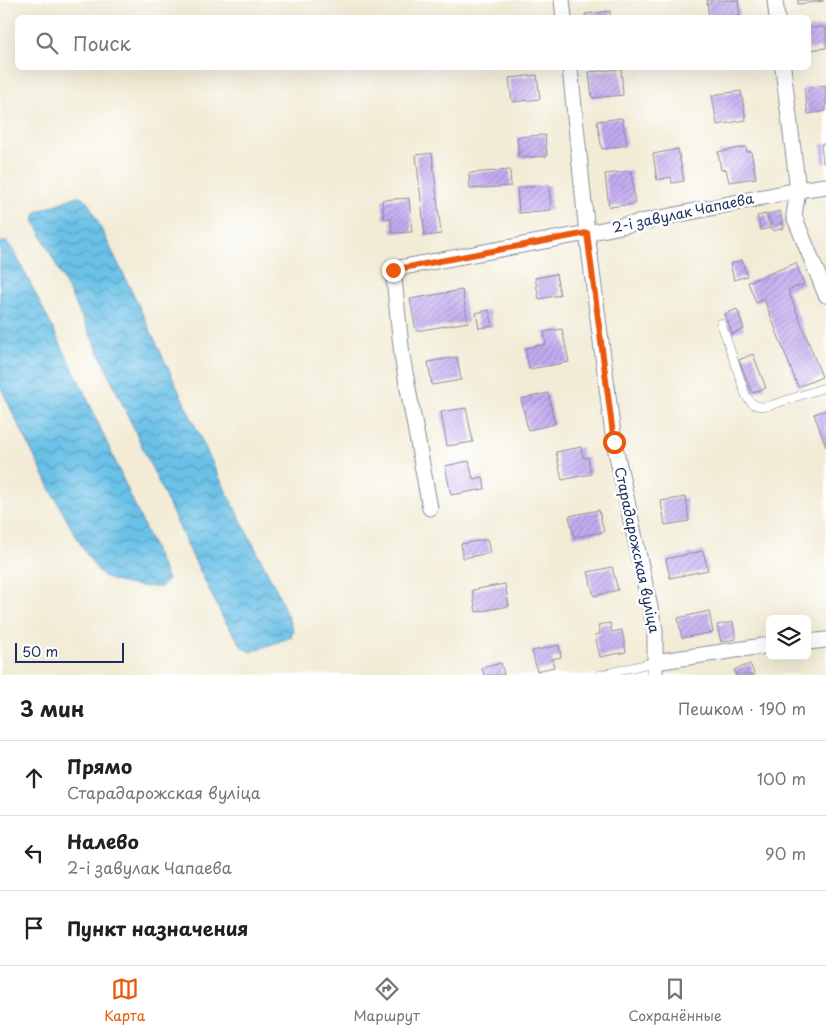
<!DOCTYPE html>
<html lang="ru">
<meta charset="utf-8">
<style>
:root{--surface:#fff;--page:#f6f6f6;--text:#202124;--muted:#757577;--line:#e0e0e0;--accent:#ea580c}
body{margin:0;font-family:"Playpen Sans",sans-serif;background:var(--page);color:var(--text)}
.controls{position:absolute;right:15px;bottom:15px;display:grid;overflow:hidden;border-radius:8px;box-shadow:0 5px 20px #0002}
.controls button{width:45px;height:45px;display:grid;place-items:center;padding:0;border:0;border-bottom:1px solid var(--line);background:var(--surface);color:var(--text);font:25px sans-serif}
.scale{position:absolute;left:15px;bottom:12px;width:109px;box-sizing:border-box;padding-left:5px;border:2px solid #1b2f5e;border-top:0;font-size:14px;line-height:18px;white-space:nowrap;color:#1b2f5e;-webkit-text-stroke:4px #fff;paint-order:stroke}
.stop{position:absolute;width:15px;height:15px;margin:-11px;border:4px solid #ea580c;border-radius:50%;background:#fff}
.stop.end{background:#ea580c;border-color:#fff;box-shadow:0 1px 5px #0008}
.list{margin:0;padding:0;list-style:none}
h2{display:flex;justify-content:space-between;align-items:center;height:65px;margin:0;padding:0 20px;font-size:21px}
h2 small{font-size:16px;font-weight:400;color:var(--muted)}
.list li{display:grid;grid-template-columns:32px 1fr auto;gap:15px;align-items:center;box-sizing:border-box;height:75px;padding:0 20px;border-top:1px solid var(--line)}
.list b{display:block;font-size:19px;white-space:nowrap}
.list p{margin:0;font-size:16px;white-space:nowrap;color:var(--muted)}
.list em{font-size:16px;font-style:normal;color:var(--muted)}
.icon{flex:none;width:28px;height:28px;fill:none;stroke:currentColor;stroke-width:2;stroke-linecap:round;stroke-linejoin:round}
.map{position:relative;flex:none;width:826px;height:675px;overflow:hidden}
.search{position:absolute;background:var(--surface);box-shadow:0 5px 20px #0002;left:15px;right:15px;top:15px;height:55px;display:flex;align-items:center;gap:12px;box-sizing:border-box;padding:0 18px;border-radius:8px;color:var(--muted);font-size:19px}
.sheet{height:290px;background:var(--surface)}
nav{display:flex;justify-content:space-around;align-items:center;box-sizing:border-box;height:70px;border-top:1px solid var(--line);background:var(--surface);font-size:14px;color:var(--muted)}
nav a{display:grid;justify-items:center;gap:2px}
nav .on{color:var(--accent)}
.map>svg:first-child{display:block}
</style>
<div class="map">
<svg width="826" height="675" viewBox="0 0 826 675">
<defs>
<pattern id="water-waves" width="16" height="10" patternUnits="userSpaceOnUse" patternTransform="scale(1.25)"><rect width="16" height="10" fill="#6ac1e7"/><path d="M0 5q4-4 8 0t8 0" fill="none" stroke="#569dbe"/></pattern>
<pattern id="building-hatch" width="6" height="6" patternUnits="userSpaceOnUse" patternTransform="scale(1.25)"><rect width="6" height="6" fill="#c4abf1"/><path d="M-1 1l2-2M0 6l6-6M5 7l2-2" fill="none" stroke="#9e8cc6"/></pattern>
</defs>
<rect width="100%" height="100%" fill="#fff"/>
<filter id="ink" filterUnits="userSpaceOnUse"><feTurbulence type="fractalNoise" baseFrequency=".02" numOctaves="2"/><feDisplacementMap in="SourceGraphic" scale="10" xChannelSelector="R" yChannelSelector="G"/><feConvolveMatrix kernelMatrix="1 2 1 2 8 2 1 2 1" color-interpolation-filters="sRGB"/></filter>
<filter id="wash" filterUnits="userSpaceOnUse"><feTurbulence type="fractalNoise" baseFrequency=".0096" numOctaves="4" result="noise"/><feDisplacementMap in="SourceGraphic" scale="20" xChannelSelector="R" yChannelSelector="G"/><feGaussianBlur stdDeviation="1.12" result="paint"/><feColorMatrix in="noise" values="0 0 0 0 0 0 0 0 0 0 0 0 0 0 0 0 0 1.4 0 .05"/><feComposite in="paint" operator="in"/></filter>
<g filter="url(#wash)">
<rect width="100%" height="100%" fill="#f2ecd6"/>
<!-- water -->
<path fill="url(#water-waves)" stroke="#4278a2" d="M77,196L83,198L88,202L137,302L220,479L278,593L293,630L291,637L251,652L243,648L223,618L192,555L94,342L35,222L34,217L37,212Z
M0,242H7L16,255L82,387L168,580L161,587C143,587 121,585 105,577C87,568 24,435 11,409L0,386Z"/>
<g id="blocks">
<!-- building -->
<path fill="url(#building-hatch)" d="M707,0H738L740,16L709,18Z
M798,0H823V1L798,4Z
M610,11V18H586L585,14Z
M826,27V48L808,50V28Z
M621,69L623,95L592,98L589,72Z
M537,75L540,99L512,102L509,78Z
M826,85V111L808,114L804,88Z
M741,91L746,120L717,125L712,95Z
M622,118L627,145L602,149L597,121Z
M545,135L547,156L519,158L517,137Z
M821,144H826V163H823Z
M746,147L747,152L751,151L756,178L729,182L726,169L721,170L718,152Z
M678,149L684,181L672,183L671,177L657,180L653,154Z
M432,153L441,234L425,236L416,155Z
M510,170L511,186L470,189L469,173Z
M631,171L635,204L609,207L605,174Z
M549,185L551,210L519,213L517,188Z
M409,198L412,232L392,233L391,218L384,219L382,200Z
M780,211L784,228L773,231L768,214Z
M766,214L770,228L761,230L757,216Z
M742,260L747,276L734,280L730,264Z
M796,263L804,284L788,290L822,377L798,387L764,299L756,303L748,282Z
M556,274L560,295L539,299L535,278Z
M462,290L468,322L416,331L410,299Z
M737,309L744,329L732,334L725,314Z
M489,310L493,326L479,328L476,313Z
M562,329L569,362L529,369L525,348L546,344L544,332Z
M753,354L766,388L752,393L739,360Z
M457,357L461,380L432,385L428,362Z
M548,393L555,424L528,430L521,399Z
M466,408L473,442L447,446L441,412Z
M826,410V447L814,414Z
M581,447L583,458L588,457L591,474L562,480L556,452Z
M469,461L473,479L483,477L485,489L451,495L445,466Z
M686,497L689,521L665,525L661,501Z
M599,510L604,532L574,537L569,516Z
M487,539L490,553L463,558L461,544Z
M703,551L708,570L670,578L666,559Z
M612,567L618,590L594,596L588,572Z
M505,584L509,606L476,612L472,590Z
M709,611L713,632L682,638L678,618Z
M733,622L736,639L721,642L717,625Z
M610,623L612,632L622,630L626,652L600,657L595,635L600,634L598,625Z
M559,645L561,657L552,659L554,667L537,671L532,651Z
M501,663L504,675H484L482,668Z
M750,664L755,675H736L734,670Z"/>
</g>
</g>
<g filter="url(#ink)">
<use href="#blocks" fill-opacity="0" stroke="#868e9a" stroke-width="1"/>
<g fill="none" stroke-linecap="round" stroke-linejoin="round">
<!-- lane casing -->
<g stroke="#868e9a" stroke-width="9">
<path id="lane" d="M721,323L746,396C753,407 760,408 772,405L826,387
M600,675L655,662"/>
</g>
<!-- street casing -->
<g stroke="#868e9a" stroke-width="17">
<path id="street" d="M562,0L564,18
M775,0L777,18
M570,68L587,233L614,442L655,630V675
M783,68L798,190L794,216L826,295
M430,508L402,356L393,269L587,233L798,190L826,186
M807,642L826,640
M655,662L770,645"/>
</g>
<!-- lane -->
<use href="#lane" stroke="#fff" stroke-width="8"/>
<!-- street -->
<use href="#street" stroke="#fff" stroke-width="15"/>
</g>
</g>
<g fill="none" stroke-linecap="round" stroke-linejoin="round" filter="url(#ink)">
<!-- route -->
<path stroke="#ea580c" stroke-width="6" d="M393,270L587,233L614,442"/>
</g>
<g text-anchor="middle" stroke-width="5" stroke-linejoin="round" paint-order="stroke">
<!-- street labels -->
<g font-size="14" fill="#1b2f5e" stroke="#fff">
<text transform="translate(683 213) rotate(-12)" y="5">2-і завулак Чапаева</text>
<text transform="translate(637 550) rotate(78)" y="5">Старадарожская вуліца</text>
</g>
</g>
</svg>
<div class="controls">
<button><svg class="icon" aria-label="layers" viewBox="0 0 24 24"><path d="M12 4l9 5-9 5-9-5zM3 14l9 5 9-5"/></svg></button>
</div>
<div class="scale">50 m</div>
<div class="stop" style="left:614px;top:442px"></div>
<div class="stop end" style="left:393px;top:270px"></div>
<div class="search"><svg class="icon" aria-label="search" viewBox="0 0 24 24"><circle cx="10" cy="10" r="6"/><path d="M15 15l6 6"/></svg>Поиск</div>
</div>
<section class="sheet">
<h2>3 мин<small>Пешком · 190 m</small></h2>
<ul class="list">
<li><svg class="icon" aria-label="ahead" viewBox="0 0 24 24"><path d="M12 20V5M6 11l6-6 6 6"/></svg><div><b>Прямо</b><p>Старадарожская вуліца</p></div><em>100 m</em></li>
<li><svg class="icon" aria-label="left" viewBox="0 0 24 24"><path d="M17 20v-9H6M10 6l-5 5 5 5"/></svg><div><b>Налево</b><p>2-і завулак Чапаева</p></div><em>90 m</em></li>
<li><svg class="icon" aria-label="arrive" viewBox="0 0 24 24"><path d="M6 21V4h12l-3 4 3 4H6"/></svg><div><b>Пункт назначения</b></div></li>
</ul>
</section>
<nav>
<a class="on"><svg class="icon" aria-label="map" viewBox="0 0 24 24"><path d="M3 6l6-2 6 2 6-2v14l-6 2-6-2-6 2zM9 4v14M15 6v14"/></svg>Карта</a>
<a><svg class="icon" aria-label="directions" viewBox="0 0 24 24"><path d="M12 3l9 9-9 9-9-9zM9 14v-3h6M13 9l2 2-2 2"/></svg>Маршрут</a>
<a><svg class="icon" aria-label="saved" viewBox="0 0 24 24"><path d="M7 4h10v16l-5-4-5 4z"/></svg>Сохранённые</a>
</nav>
